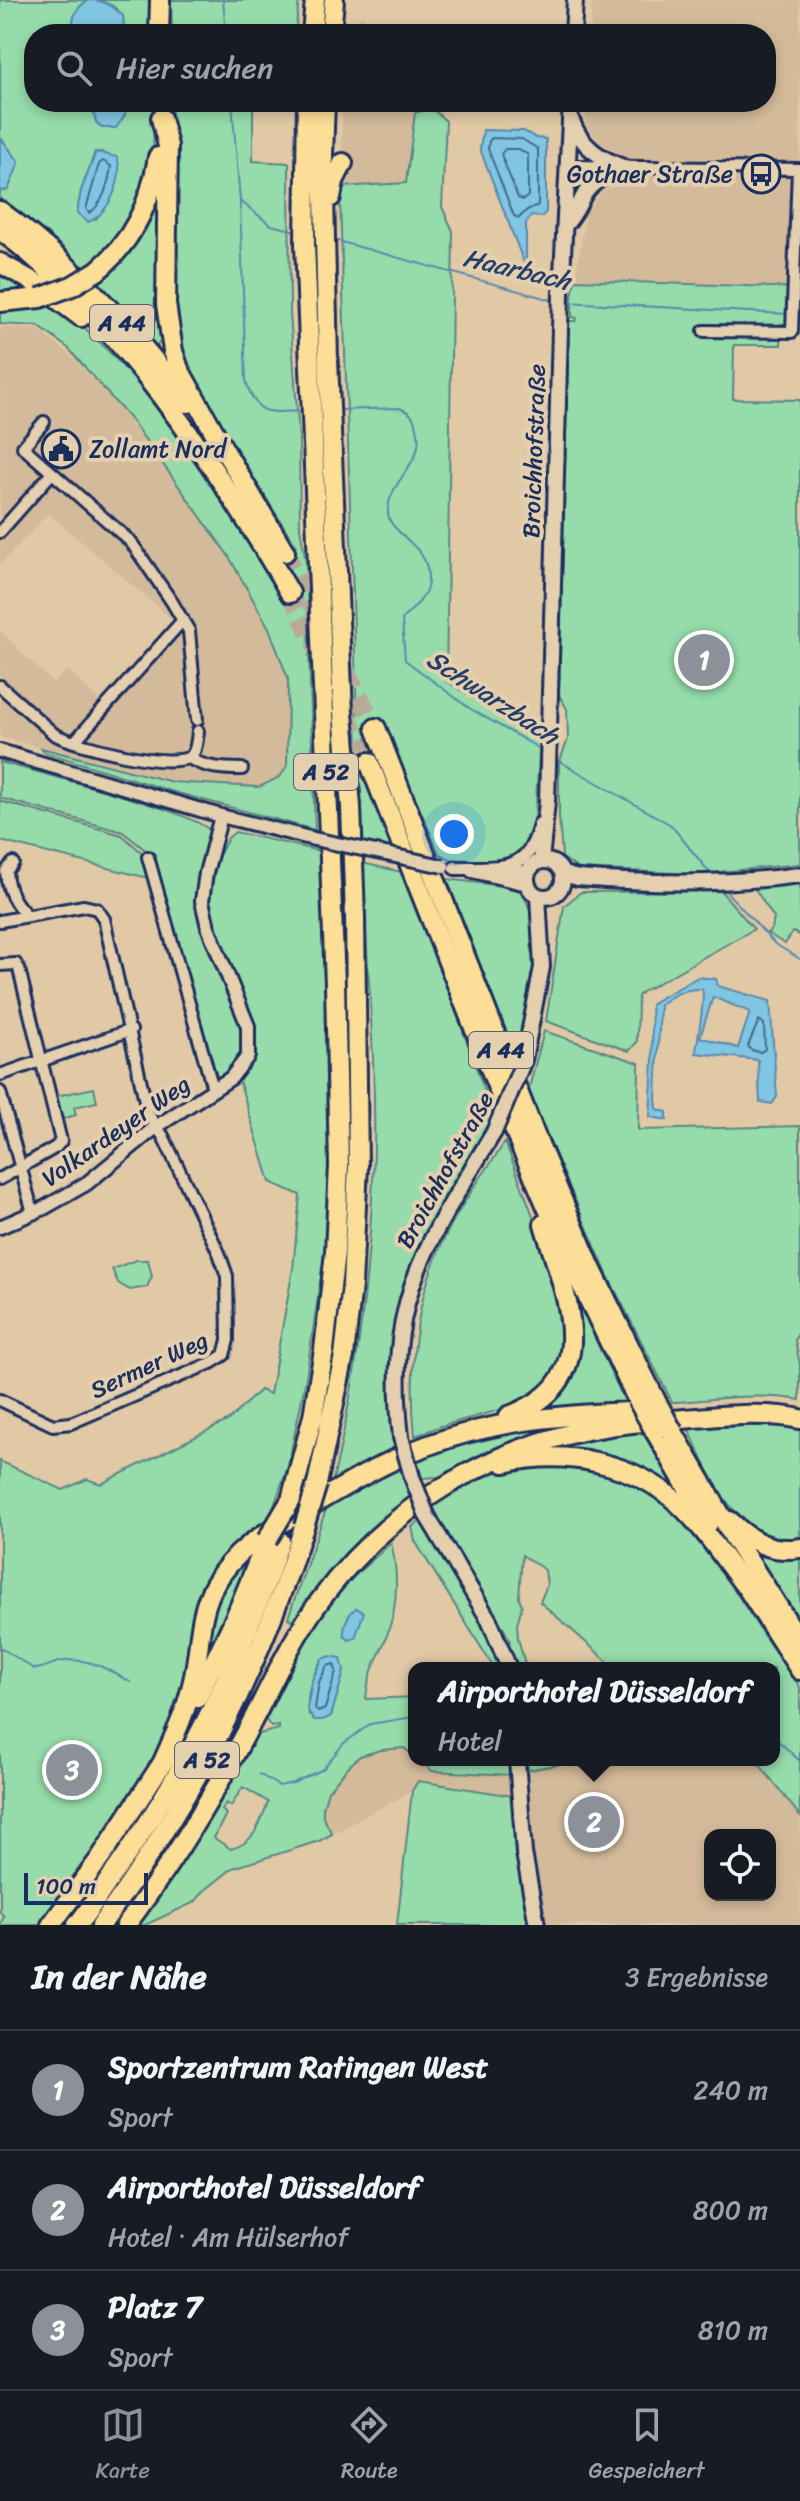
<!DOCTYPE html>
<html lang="de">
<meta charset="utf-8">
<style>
:root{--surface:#171b24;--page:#20242c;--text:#f1f3f6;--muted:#9ea1a6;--line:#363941;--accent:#8c9099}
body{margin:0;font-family:Sriracha,sans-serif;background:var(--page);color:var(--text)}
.controls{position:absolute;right:24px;bottom:24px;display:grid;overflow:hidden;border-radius:16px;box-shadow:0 4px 12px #0003}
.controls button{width:72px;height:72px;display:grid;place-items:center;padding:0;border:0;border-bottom:2px solid var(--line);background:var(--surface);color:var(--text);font:40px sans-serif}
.scale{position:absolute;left:24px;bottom:20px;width:124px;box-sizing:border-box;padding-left:8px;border:4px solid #1b2f5e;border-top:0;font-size:22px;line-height:28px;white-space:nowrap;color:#1b2f5e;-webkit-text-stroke:6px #e4cfae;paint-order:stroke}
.you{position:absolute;left:454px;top:834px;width:28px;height:28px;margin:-20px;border:6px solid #fff;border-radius:50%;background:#1a73e8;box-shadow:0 0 0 12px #1a73e833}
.badge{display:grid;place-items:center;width:52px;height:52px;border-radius:50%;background:var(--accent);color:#fff;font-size:26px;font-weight:700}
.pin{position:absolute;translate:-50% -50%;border:4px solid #fff;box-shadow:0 2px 8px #0006}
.popup{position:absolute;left:408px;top:1662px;width:372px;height:104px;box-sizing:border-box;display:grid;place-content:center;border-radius:16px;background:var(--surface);filter:drop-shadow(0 2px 6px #0005);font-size:26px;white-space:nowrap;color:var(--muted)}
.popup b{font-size:30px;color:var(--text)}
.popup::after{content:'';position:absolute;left:50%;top:100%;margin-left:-16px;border:16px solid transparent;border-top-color:var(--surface)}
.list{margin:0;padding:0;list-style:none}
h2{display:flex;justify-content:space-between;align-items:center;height:104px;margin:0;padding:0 32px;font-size:34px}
h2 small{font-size:26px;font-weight:400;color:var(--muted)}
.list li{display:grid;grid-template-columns:52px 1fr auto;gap:24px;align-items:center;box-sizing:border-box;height:120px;padding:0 32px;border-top:2px solid var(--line)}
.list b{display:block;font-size:30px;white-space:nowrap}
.list p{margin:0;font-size:26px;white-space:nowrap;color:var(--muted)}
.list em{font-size:26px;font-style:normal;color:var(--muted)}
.icon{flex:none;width:44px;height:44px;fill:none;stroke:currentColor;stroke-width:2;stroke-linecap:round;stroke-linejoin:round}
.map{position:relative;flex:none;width:800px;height:1925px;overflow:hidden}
.search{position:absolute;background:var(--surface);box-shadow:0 4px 12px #0003;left:24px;right:24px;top:24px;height:88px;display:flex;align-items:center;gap:20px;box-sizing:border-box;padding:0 28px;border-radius:32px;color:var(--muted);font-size:30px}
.sheet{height:464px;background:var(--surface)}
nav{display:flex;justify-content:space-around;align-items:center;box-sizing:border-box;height:112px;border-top:2px solid var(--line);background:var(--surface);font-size:22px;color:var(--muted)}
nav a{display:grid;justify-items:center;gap:4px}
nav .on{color:var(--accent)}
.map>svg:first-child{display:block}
</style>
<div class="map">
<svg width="800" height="1925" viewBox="0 0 800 1925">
<rect width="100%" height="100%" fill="#e1c9a6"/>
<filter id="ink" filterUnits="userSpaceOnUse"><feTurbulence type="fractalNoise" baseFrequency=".0125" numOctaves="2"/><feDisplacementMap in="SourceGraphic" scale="16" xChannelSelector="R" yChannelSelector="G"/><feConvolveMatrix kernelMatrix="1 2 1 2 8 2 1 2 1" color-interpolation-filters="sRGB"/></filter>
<g filter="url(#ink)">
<!-- built -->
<path fill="#d3ba9a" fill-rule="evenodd" d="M592,0H800V288L575,280L587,210L602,192L617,183L616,152L599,142L587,127L583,102H766V34H590Z
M361,15L382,34H351Z
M342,102H409L415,113L406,183L341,187Z
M0,327L37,329L66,351L132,421L228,555L269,628L288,679L287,766L280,777L259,787L173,780L0,737V631L53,683L67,669L100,702L175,622L48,513L0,565Z
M404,1748L414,1756V1760H419L432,1771L513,1775L514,1796L418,1781L412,1791L332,1834L323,1817V1808L328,1790L347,1768L360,1756L381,1750Z
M582,1760H756L800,1816V1925H542L527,1848L524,1779L531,1769ZM710,1835H770V1895H710Z"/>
<!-- green -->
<path fill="#95dcaa" stroke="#588684" stroke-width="2" fill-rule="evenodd" d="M0,0H89C74,8 73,18 71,34H34V102H91L96,122L103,128L125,115L126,102H155L153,154L146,187L115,247L84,270L0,200V191L8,190L19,162L0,137ZM95,152H102L119,169L108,202L96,219L77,213L81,191Z
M98,0H153V34H124L123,16L113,6Z
M171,0H299L295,34H172Z
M172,102H253V161L289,163L290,313L299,438L300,528L306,562L315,830L174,792L44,752L41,748L173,782L222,785L259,787L280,777L287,766L288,679L269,628L228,555L132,421L68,348L38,326L0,324V311L41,308L57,304C155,382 218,495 282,600L294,592L276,557L296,546L198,389L181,351L175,328L171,193Z
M431,108L446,121L442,207L453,231L446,681L540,738L534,832L524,853L503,862L450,859L439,854L384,725L380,758L360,767L397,849L361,842L340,199L341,187L406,183L415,113Z
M162,182L166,337L156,346L97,283C131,256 151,223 162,182Z
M0,271L35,290L0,294Z
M575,280L800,288V324H781V345H734L733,399L800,400V864L698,874L578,869L562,857L559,815V763L568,739L567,709L559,695L569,321H576L577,318L572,317V296Z
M0,762C32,771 195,812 209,830L199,871L197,901L243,1027L239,1060L223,1078H215L154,857L123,832L0,798Z
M0,801L122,835L147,857L152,879L0,841Z
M235,832L320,851L330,1157L326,1243L305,1384L288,1466L268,1523L219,1564L183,1698L154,1767L44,1925H0L4,1916L0,1912V1461L63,1490L87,1479L101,1484L229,1420L260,1390L270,1394L293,1269L300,1195L270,1182L238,1077C257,1063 255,1047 251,1025L207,910L210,873L228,838Z
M362,863L406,873L493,1114C474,1156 446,1192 426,1232C390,1303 384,1370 395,1447L333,1480C356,1382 369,1281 373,1179C378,1075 367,968 362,863Z
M447,879L518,888C555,936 529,1010 518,1063Z
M800,879V935L793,932L785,944L767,933L772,929L774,918L755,889L757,886Z
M721,891L754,929L642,992L638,996L637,1042L629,1051L546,1021L564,906L581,892Z
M544,1031L639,1063L638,1130L800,1126V1330L795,1340L800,1365V1400C757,1392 715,1400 672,1402L607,1274L528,1092Z
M94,1088L97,1102L74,1107L76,1115L62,1119L56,1096Z
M505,1142L535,1221L562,1314L565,1343L561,1364L533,1401L441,1426L415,1436C408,1365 415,1295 448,1231C463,1200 486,1171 505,1142Z
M136,1260H148L152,1276L147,1287L130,1290L118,1283L112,1269Z
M577,1300L626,1404L534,1412C586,1376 580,1361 572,1302Z
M629,1419L454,1476L422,1478L416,1456L501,1428Z
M775,1425L800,1429V1538L798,1539C736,1544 710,1475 688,1428Z
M641,1430L683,1500L667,1487L522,1453L556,1443Z
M399,1462L412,1500L296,1623L288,1618L330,1498Z
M535,1462L618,1473L668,1501L701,1537L762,1633L800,1687V1816L756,1760H774V1668H615L540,1602L547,1585L545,1570L522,1555L519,1598L522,1605L517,1625L518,1638L526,1668H514L508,1649L510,1641L503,1627L456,1550L432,1504C468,1484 494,1469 535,1462Z
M421,1520L477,1605L505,1668H494L415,1541L412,1527Z
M741,1537L800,1551V1627Z
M262,1542L199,1678L209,1612L239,1561Z
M391,1543C398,1569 398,1603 389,1629C381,1657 368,1668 366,1699L414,1697V1756L404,1748L381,1750L360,1756L347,1768L328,1791L323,1808V1817L332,1834L319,1841L233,1868L204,1891L195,1902L145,1925H131L249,1742L259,1734L279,1729V1726L271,1727L266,1720L283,1684L295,1647L319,1608ZM322,1659L344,1671L331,1716L309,1715C305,1696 312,1676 322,1659ZM243,1787L268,1802C260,1823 255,1843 231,1849L214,1838L226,1814L222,1810L226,1803L231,1806Z
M419,1760H514L513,1775L432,1771Z
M527,1760H582L528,1770Z
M418,1781L514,1796L532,1925H397L412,1791Z"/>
<!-- water -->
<path fill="#80c5e1" stroke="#5889ad" stroke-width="2" fill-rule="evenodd" d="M89,0C104,0 113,6 123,16L124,34H71C73,18 74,8 89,0Z
M91,102H126L125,115L116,128H102L96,122Z
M483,130L524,131L536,138L546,139V212L541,217L531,216L526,223V268L480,149Z
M0,137L19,162L8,190L0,191Z
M96,152L117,157C125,177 109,215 88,222L77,213L81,191Z
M698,977L716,979L718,986L770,1001L777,1097L772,1104L760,1102L758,1060L696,1053C697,1039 706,998 702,989C686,988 672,994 660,1005L656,1098L657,1109L667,1112V1120L650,1117L653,1059L651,1005L655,1001ZM713,997L750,1012L738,1048L700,1037Z
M356,1608L364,1612L355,1638L349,1640L344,1635C343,1625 348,1614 356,1608Z
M331,1656L341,1658L344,1671L331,1716L323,1720H314L307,1709L312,1680L322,1659Z"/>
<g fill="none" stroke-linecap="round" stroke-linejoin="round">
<!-- shore -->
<path stroke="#436b92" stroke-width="2" d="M492,138L522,139L538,149V205L527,210L519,218L514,216L488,149L489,141Z
M505,149H519L528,155V196L523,200L518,198L501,154Z
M103,161L111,166C109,181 103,206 89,213L86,209L99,164Z
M759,1020L764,1024L765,1049L761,1052L751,1050L748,1046Z
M334,1664L336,1671L325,1709L318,1712L315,1708L319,1682L327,1666Z"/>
<!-- stream -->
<path stroke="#5889ad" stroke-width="2" d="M223,0L226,34
M232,102L240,201L246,381C257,418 269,412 303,411
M240,201L271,225L296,231
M334,240L555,301
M566,302L787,314
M338,410L400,408C409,412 413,415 416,425C429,460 391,477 388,509C385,531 422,542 427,568C432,594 420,602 402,619L405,660L469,708L542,750
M554,758L671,825L713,877
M722,887L775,944L800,959
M0,1647L34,1669C43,1669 49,1665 58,1662C86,1655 107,1669 130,1682
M774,1737L800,1761
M259,1774L279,1786L293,1783L323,1769L343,1744L370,1724L414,1717"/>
<!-- motorway-tunnel -->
<path stroke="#b9aa98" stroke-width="18" stroke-dasharray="18 9" stroke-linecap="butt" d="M285,552L376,728
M290,593L369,762"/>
<!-- minor casing -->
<g stroke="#1b2f5e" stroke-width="16">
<path id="minor" d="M568,166L800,169
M704,331L792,332L798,169
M44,422L23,447L131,542L172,602L189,631L197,720
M0,532L52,473
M0,686L54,734C73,745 177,772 192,755C197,749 197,738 198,731
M74,742L183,620
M189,758C205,768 223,769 242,769
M148,857L213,1089
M13,863L6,871C7,889 14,904 28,916
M0,921L84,906L97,909L104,919L148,1114L163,1136L219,1253L227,1276L228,1340L224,1355L211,1363L71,1423L53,1425L0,1400
M0,965L16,964L19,969L61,1141L56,1147L0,1179
M0,1075L131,1030
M0,1092L33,1213"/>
</g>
<!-- tertiary casing -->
<g stroke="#1b2f5e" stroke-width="18">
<path id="tertiary" d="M0,751L221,816L314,839
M455,868C499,867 529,875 540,824
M472,871L527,884
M504,872H527
M0,1227L44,1208L86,1184L156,1127L231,1078L248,1056V1026L208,927L202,901L206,873L221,816"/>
</g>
<!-- secondary casing -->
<g stroke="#1b2f5e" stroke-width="20">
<path id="secondary" d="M573,34L575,0
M572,121C581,146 599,158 623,167
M566,224C575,214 578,206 584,195C592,181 609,174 623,167
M541,860L547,802L561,293L571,102
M527 879a18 18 0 1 1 36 0a18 18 0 1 1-36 0Z
M563,874L578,878C652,884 726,885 800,875
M524,1060L542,967L538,896
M401,1437C385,1298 426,1245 494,1132
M427,1516L489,1620L509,1668
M517,1760L524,1853L537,1925"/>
</g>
<!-- motorway casing -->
<g stroke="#1b2f5e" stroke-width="24">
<path id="motorway" d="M159,34L160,0
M312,34L315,0
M331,34L334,0
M161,118L168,146L166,304L173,351L179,369L226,453L285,552
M331,197L334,181L343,163
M0,211C72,263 134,332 188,403
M0,230C118,317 217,467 290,593
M0,263L37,284L81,317
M97,271C133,241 151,203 158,157
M0,302L40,298
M376,728L535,1135L590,1266L654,1397
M369,762L522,1149L574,1269L637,1399
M509,1416C606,1380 566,1299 544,1224
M673,1432L734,1538L800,1641
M656,1433L708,1524
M504,1463C564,1449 632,1461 679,1504C704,1527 724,1559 745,1586
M317,1484L344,1356L352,1285L358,1166L355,917L351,807L343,713L328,360L323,155L325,102
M291,1500L313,1416L324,1350L335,1252L339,1165L335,984L305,244L307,102
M730,1521C750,1541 771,1553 800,1548
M740,1577L800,1670
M197,1698L235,1618L267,1540
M162,1764C173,1739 186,1712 192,1685C201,1651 197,1615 215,1584C236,1547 272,1529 307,1508C346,1485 384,1462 426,1446C491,1421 561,1415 630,1412
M51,1925L101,1857L167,1756
M77,1925C91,1908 103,1888 116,1870C187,1770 242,1657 280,1541
M101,1925C193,1797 256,1678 304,1527
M126,1925C171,1865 210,1801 245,1735C269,1690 289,1643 319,1602C398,1494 521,1429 655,1421C697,1419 760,1409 800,1419"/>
</g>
<!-- minor -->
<use href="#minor" stroke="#e4cfae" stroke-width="10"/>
<!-- tertiary -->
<use href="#tertiary" stroke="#e4cfae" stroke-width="12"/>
<!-- secondary -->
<use href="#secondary" stroke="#e4cfae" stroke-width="14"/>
<!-- motorway -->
<use href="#motorway" stroke="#fdde96" stroke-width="18"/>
<!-- tertiary-bridge casing -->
<g stroke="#1b2f5e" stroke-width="18" stroke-linecap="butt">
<path id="tertiary-bridge" d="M314,839L443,866"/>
</g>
<!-- secondary-bridge casing -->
<g stroke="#1b2f5e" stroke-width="20" stroke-linecap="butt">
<path id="secondary-bridge" d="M494,1132L524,1060
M401,1437L412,1477L427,1516"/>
</g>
<!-- motorway-bridge casing -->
<g stroke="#1b2f5e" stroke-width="24" stroke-linecap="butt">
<path id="motorway-bridge" d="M40,298L72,286L97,271
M654,1397L673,1432
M637,1399L656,1433
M304,1527L317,1484
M267,1540L291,1500"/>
</g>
<!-- tertiary-bridge -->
<use href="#tertiary-bridge" stroke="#e4cfae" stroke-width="12"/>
<!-- secondary-bridge -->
<use href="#secondary-bridge" stroke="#e4cfae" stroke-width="14"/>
<!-- motorway-bridge -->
<use href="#motorway-bridge" stroke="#fdde96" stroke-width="18"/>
</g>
</g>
<!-- icons -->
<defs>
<g id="bus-ring" transform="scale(2)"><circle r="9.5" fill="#e4cfae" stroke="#1b2f5e" stroke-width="1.5"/><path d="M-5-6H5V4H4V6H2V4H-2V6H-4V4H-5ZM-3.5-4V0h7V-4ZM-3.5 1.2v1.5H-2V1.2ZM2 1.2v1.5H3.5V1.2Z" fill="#1b2f5e"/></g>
<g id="civic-ring" transform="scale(2)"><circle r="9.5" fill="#e4cfae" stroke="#1b2f5e" stroke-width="1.5"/><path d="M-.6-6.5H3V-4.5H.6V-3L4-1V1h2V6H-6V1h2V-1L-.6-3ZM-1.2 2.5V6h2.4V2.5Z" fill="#1b2f5e"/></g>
</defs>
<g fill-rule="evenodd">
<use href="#bus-ring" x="761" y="174"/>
<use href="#civic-ring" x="61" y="449"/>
</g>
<g text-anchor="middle" stroke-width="8" stroke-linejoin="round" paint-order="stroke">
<!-- shield labels -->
<g fill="#e4cfae" stroke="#575f76" stroke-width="2">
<rect x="90" y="305" width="64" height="36" rx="6"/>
<rect x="294" y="754" width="64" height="36" rx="6"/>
<rect x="469" y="1032" width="64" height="36" rx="6"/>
<rect x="175" y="1742" width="64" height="36" rx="6"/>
</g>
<g font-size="22" font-weight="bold" fill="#1b2f5e">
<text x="122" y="331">A 44</text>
<text x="326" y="780">A 52</text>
<text x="501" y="1058">A 44</text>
<text x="207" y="1768">A 52</text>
</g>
<!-- poi labels -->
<g font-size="24" fill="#1b2f5e" stroke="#e4cfae" text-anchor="end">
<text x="733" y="182">Gothaer Straße</text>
<text x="89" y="457" text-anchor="start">Zollamt Nord</text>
</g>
<!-- street labels -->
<g font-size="24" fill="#1b2f5e" stroke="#e4cfae">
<text transform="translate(534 451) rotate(-88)" y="8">Broichhofstraße</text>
<text transform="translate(116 1131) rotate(-35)" y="8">Volkardeyer Weg</text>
<text transform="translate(445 1170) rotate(-61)" y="8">Broichhofstraße</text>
<text transform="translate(149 1365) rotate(-25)" y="8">Sermer Weg</text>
</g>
<!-- water labels -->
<g font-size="26" font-style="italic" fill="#253e6b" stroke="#e4cfae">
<text transform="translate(517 269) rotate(13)" y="9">Haarbach</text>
<text transform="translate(493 697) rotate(33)" y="9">Schwarzbach</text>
</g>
</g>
</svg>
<div class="controls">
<button><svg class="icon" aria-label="locate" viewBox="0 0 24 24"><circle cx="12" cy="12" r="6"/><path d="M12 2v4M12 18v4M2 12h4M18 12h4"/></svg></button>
</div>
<div class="scale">100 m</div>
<div class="you"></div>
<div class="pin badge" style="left:704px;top:660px">1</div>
<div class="pin badge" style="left:594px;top:1822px">2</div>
<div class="popup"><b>Airporthotel Düsseldorf</b>Hotel</div>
<div class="pin badge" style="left:72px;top:1770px">3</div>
<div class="search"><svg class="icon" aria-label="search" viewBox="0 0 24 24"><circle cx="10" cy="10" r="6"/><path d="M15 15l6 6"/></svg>Hier suchen</div>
</div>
<section class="sheet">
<h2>In der Nähe<small>3 Ergebnisse</small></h2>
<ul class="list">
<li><span class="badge">1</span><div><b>Sportzentrum Ratingen West</b><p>Sport</p></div><em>240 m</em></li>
<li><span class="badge">2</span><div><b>Airporthotel Düsseldorf</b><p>Hotel · Am Hülserhof</p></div><em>800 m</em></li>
<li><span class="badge">3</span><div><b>Platz 7</b><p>Sport</p></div><em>810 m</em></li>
</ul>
</section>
<nav>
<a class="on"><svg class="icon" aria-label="map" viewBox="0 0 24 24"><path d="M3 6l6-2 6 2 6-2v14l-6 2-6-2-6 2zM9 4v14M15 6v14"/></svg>Karte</a>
<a><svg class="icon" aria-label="directions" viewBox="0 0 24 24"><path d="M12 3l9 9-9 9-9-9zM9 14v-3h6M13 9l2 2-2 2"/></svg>Route</a>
<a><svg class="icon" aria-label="saved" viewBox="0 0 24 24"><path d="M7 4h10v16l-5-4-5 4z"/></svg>Gespeichert</a>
</nav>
